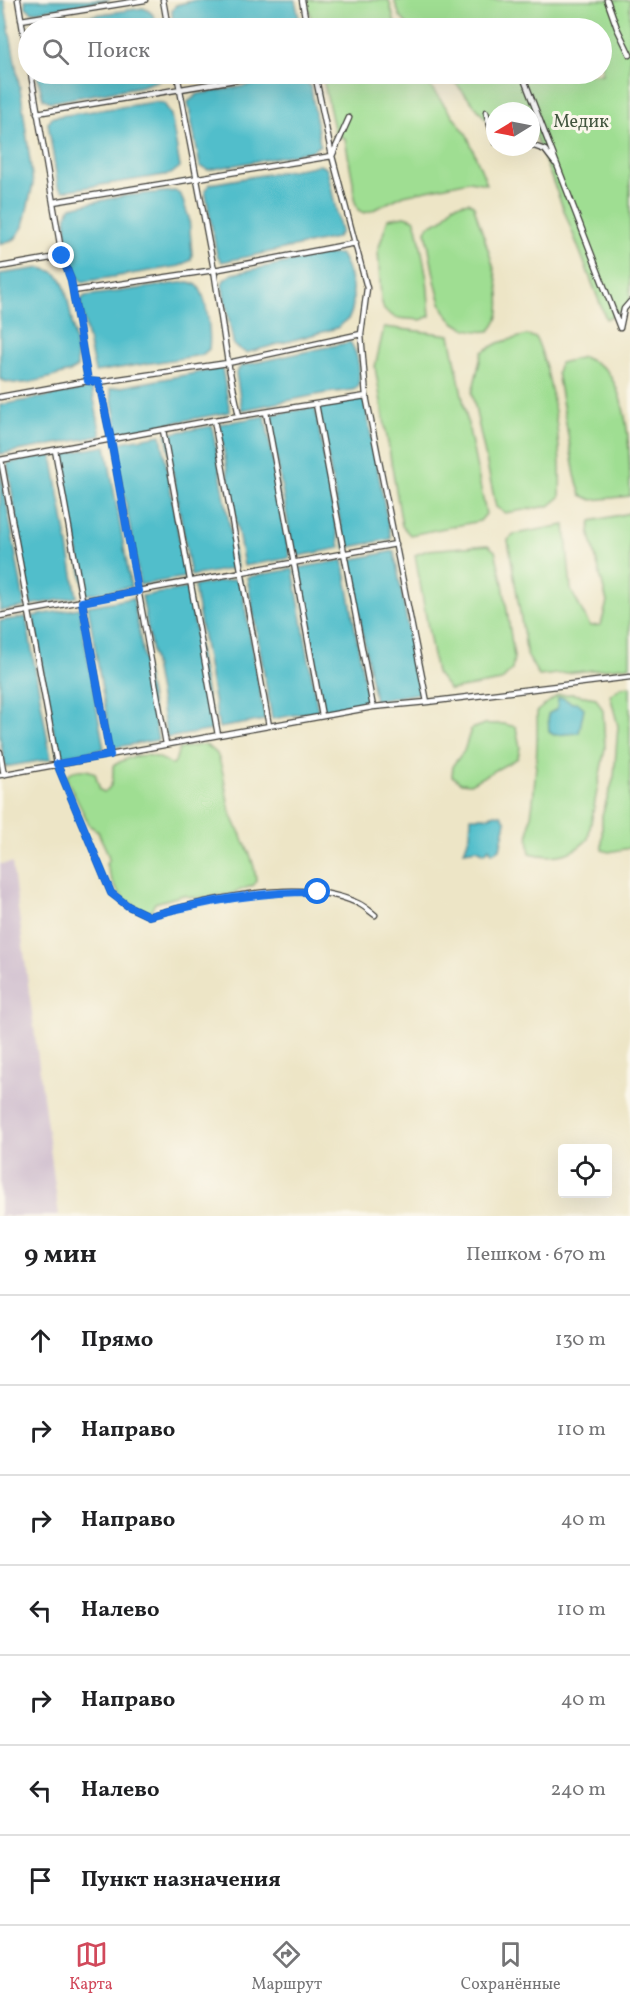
<!DOCTYPE html>
<html lang="ru">
<meta charset="utf-8">
<style>
:root{--surface:#fff;--page:#f6f6f6;--text:#202124;--muted:#757577;--line:#e0e0e0;--accent:#d1495b}
body{margin:0;font-family:Vollkorn,serif;background:var(--page);color:var(--text)}
.controls{position:absolute;right:18px;bottom:18px;display:grid;overflow:hidden;border-radius:6px;box-shadow:0 6px 24px #0002}
.controls button{width:54px;height:54px;display:grid;place-items:center;padding:0;border:0;border-bottom:2px solid var(--line);background:var(--surface);color:var(--text);font:30px sans-serif}
.compass{position:absolute;left:486px;top:102px;width:54px;height:54px;border-radius:50%;background:var(--surface);box-shadow:0 6px 24px #0002;rotate:260deg}
.stop{position:absolute;width:18px;height:18px;margin:-14px;border:4px solid #1a73e8;border-radius:50%;background:#fff}
.stop.end{background:#1a73e8;border-color:#fff;box-shadow:0 2px 6px #0008}
.list{margin:0;padding:0;list-style:none}
h2{display:flex;justify-content:space-between;align-items:center;height:78px;margin:0;padding:0 24px;font-size:26px}
h2 small{font-size:20px;font-weight:400;color:var(--muted)}
.list li{display:grid;grid-template-columns:39px 1fr auto;gap:18px;align-items:center;box-sizing:border-box;height:90px;padding:0 24px;border-top:2px solid var(--line)}
.list b{display:block;font-size:22px;white-space:nowrap}
.list em{font-size:20px;font-style:normal;color:var(--muted)}
.icon{flex:none;width:33px;height:33px;fill:none;stroke:currentColor;stroke-width:2;stroke-linecap:round;stroke-linejoin:round}
.map{position:relative;flex:none;width:630px;height:1216px;overflow:hidden}
.search{position:absolute;background:var(--surface);box-shadow:0 6px 24px #0002;left:18px;right:18px;top:18px;height:66px;display:flex;align-items:center;gap:15px;box-sizing:border-box;padding:0 21px;border-radius:33px;color:var(--muted);font-size:22px}
.sheet{height:708px;background:var(--surface)}
nav{display:flex;justify-content:space-around;align-items:center;box-sizing:border-box;height:84px;border-top:2px solid var(--line);background:var(--surface);font-size:16px;color:var(--muted)}
nav a{display:grid;justify-items:center;gap:3px}
nav .on{color:var(--accent)}
.map>svg:first-child{display:block}
</style>
<div class="map">
<svg width="630" height="1216" viewBox="0 0 630 1216">
<rect width="100%" height="100%" fill="#fbf7ec"/>
<filter id="ink" filterUnits="userSpaceOnUse"><feTurbulence type="fractalNoise" baseFrequency=".0167" numOctaves="2"/><feDisplacementMap in="SourceGraphic" scale="12" xChannelSelector="R" yChannelSelector="G"/><feConvolveMatrix kernelMatrix="1 2 1 2 8 2 1 2 1" color-interpolation-filters="sRGB"/></filter>
<filter id="wash" filterUnits="userSpaceOnUse"><feTurbulence type="fractalNoise" baseFrequency=".008" numOctaves="4" result="noise"/><feDisplacementMap in="SourceGraphic" scale="24" xChannelSelector="R" yChannelSelector="G"/><feGaussianBlur stdDeviation="1.35" result="paint"/><feColorMatrix in="noise" values="0 0 0 0 0 0 0 0 0 0 0 0 0 0 0 0 0 1.4 0 .05"/><feComposite in="paint" operator="in"/></filter>
<g filter="url(#wash)">
<rect width="100%" height="100%" fill="#ede5c6"/>
<!-- industrial -->
<path fill="#cfbdce" d="M12,863L59,1216H0V864Z"/>
<!-- green -->
<path fill="#9fde92" stroke="#5e7d57" stroke-width="1.5" d="M307,0H389L396,28H313Z
M394,0H630V307L606,319L531,125V111H495V130L448,74H602V28H410L400,16Z
M322,74H421L467,135L487,184L469,181L404,195L371,211L364,213L358,210L354,199L353,182L345,139L335,133Z
M469,202L474,206C481,236 517,308 489,331C474,333 457,328 447,315C436,300 430,251 426,231L428,226L442,220L454,205Z
M404,216L414,219L417,226L427,279L430,316L421,320L396,318L384,310L381,299L378,250L388,219Z
M384,327L450,335L486,514L480,521L410,535L402,526L375,367Z
M527,335L536,338C554,379 562,452 560,497L549,506L505,513L496,507L472,393L482,352L498,343Z
M583,357C591,361 602,365 607,371C630,403 630,455 630,496L592,500L581,495L575,475L557,372L560,363Z
M630,513V666L539,676L527,655L508,540L515,534L565,525L571,590L590,626L601,625L607,602L589,531L591,521Z
M488,545L495,551L503,584L514,657L512,670L501,681L450,690L436,673L415,555L428,550Z
M630,686V848L609,852L602,850V815L614,777L618,726L610,695L621,687Z
M572,694L596,698L603,710L605,748L588,839C572,856 552,859 530,853C526,835 531,820 533,801C536,771 538,742 537,711L558,695Z
M485,724H504L516,727L520,747L518,758L470,784L461,783L452,776L453,765L464,751L471,729Z
M199,745H206C210,748 214,750 217,754C225,771 225,792 230,810C238,835 254,852 256,880L254,885L230,894L195,898L183,895L155,903L151,911L146,912C120,898 115,893 106,864L109,860C108,849 101,842 98,831L90,826L67,780V775C74,768 87,769 95,773L100,790L104,792C114,787 113,776 113,766C133,753 153,751 172,765L175,762L179,749Z"/>
<!-- water -->
<path fill="#51becb" stroke="#366d74" stroke-width="1.5" d="M0,0H4L22,100L33,184L23,227L15,239L0,244Z
M25,0H110L32,12L26,7Z
M196,0H295L301,28H173L172,11L176,5Z
M143,8C153,12 156,18 158,28H31V26L53,21Z
M37,74H163L160,80L142,86L51,102L43,99Z
M297,77L305,79L311,88L320,145L312,151L208,170L200,166L188,102L198,94Z
M154,102L164,103L171,115L180,167L171,174L63,191L58,186L48,123L53,117Z
M320,165L327,169L341,232L336,238L222,262L217,255L205,190L210,184Z
M175,191L181,195L189,218L192,255L191,260L180,266L82,282C71,271 59,219 71,207L123,196Z
M340,254C350,267 359,304 348,319C345,322 340,325 337,328L246,353L234,346L222,285L224,280L232,274L322,255Z
M41,268C49,270 57,272 61,279C68,289 78,354 77,367L70,372C49,377 20,390 0,379V274Z
M187,282C189,282 195,284 197,285C207,295 211,335 209,349L202,355L95,372L81,306V300L85,296Z
M350,342C359,355 361,372 358,387L353,390L326,393L242,410L236,373L241,366Z
M222,368L230,412L118,433L110,389Z
M92,388L101,436L0,454V405Z
M364,398L391,539L345,548L318,406Z
M315,407L340,548L294,557L269,415Z
M265,416L290,558L244,566L219,424Z
M212,426L237,568L191,576L166,434Z
M161,435L186,577L140,585L115,443Z
M106,446L131,587L85,595L61,454Z
M52,455L77,597L31,605L7,463Z
M0,466L25,607L0,611Z
M394,551L420,693L375,701L349,560Z
M343,560L368,702L323,710L298,568Z
M293,569L318,711L272,719L247,577Z
M240,578L265,720L219,728L194,586Z
M188,588L213,730L167,738L142,596Z
M133,598L158,740L112,748L88,606Z
M79,608L104,749L58,757L33,616Z
M26,617L51,759L5,767L0,737V621Z
M558,698H563L572,703L577,702L584,708L579,733L554,735L549,732L548,714L557,709Z
M495,814L501,815L506,822L500,849L492,853L489,848L485,853L477,849L464,851L470,834L471,817H486Z"/>
</g>
<g filter="url(#ink)">
<g fill="none" stroke-linecap="round" stroke-linejoin="round">
<!-- service casing -->
<g stroke="#3b3a36" stroke-width="7">
<path id="service" d="M18,0L28,61
M163,0L168,28
M302,0L307,28
M607,0L617,28L630,55
M21,20L145,0
M31,74L62,256
M177,74L214,270L228,363L239,416
M522,74L620,328
M486,112L495,142
M37,113L271,74
M531,145L545,150L555,163
M53,202L332,156L349,118
M0,267L62,256L71,280L88,381
M73,291L214,270L356,243
M620,328L624,309L630,302
M99,382L111,440L166,744
M0,397L88,381L99,382L228,363L361,334
M316,404L373,707
M266,412L322,716
M214,420L269,726
M163,430L218,735
M55,450L110,755
M0,460L214,420L366,396
M1,460L57,764L111,893L128,906L149,916C206,900 299,877 355,902C362,904 368,910 375,915
M0,616L396,544
M427,702L630,677
M0,752L4,775
M0,775L373,707L427,702L366,396L361,334L367,288L332,156L315,74"/>
</g>
<!-- service -->
<use href="#service" stroke="#fff" stroke-width="4.5"/>
</g>
</g>
<g fill="none" stroke-linecap="round" stroke-linejoin="round" filter="url(#ink)">
<!-- route -->
<path stroke="#1a73e8" stroke-width="8" d="M62,256L71,280L88,381L99,382L111,440L138,591L82,602L110,755L57,764L111,893L128,906L149,916C205,901 260,891 318,892"/>
</g>
<g text-anchor="middle" stroke-width="6" stroke-linejoin="round" paint-order="stroke">
<!-- park labels -->
<g font-size="18" fill="#43563f" stroke="#fbf7ec">
<text x="581" y="127">Медик</text>
</g>
</g>
</svg>
<div class="controls">
<button><svg class="icon" aria-label="locate" viewBox="0 0 24 24"><circle cx="12" cy="12" r="6"/><path d="M12 2v4M12 18v4M2 12h4M18 12h4"/></svg></button>
</div>
<svg class="compass" viewBox="-18 -18 36 36"><path d="M0-13l5 13h-10z" fill="#e53935"/><path d="M0 13l5-13h-10z" fill="#757577"/></svg>
<div class="stop" style="left:318px;top:892px"></div>
<div class="stop end" style="left:62px;top:256px"></div>
<div class="search"><svg class="icon" aria-label="search" viewBox="0 0 24 24"><circle cx="10" cy="10" r="6"/><path d="M15 15l6 6"/></svg>Поиск</div>
</div>
<section class="sheet">
<h2>9 мин<small>Пешком · 670 m</small></h2>
<ul class="list">
<li><svg class="icon" aria-label="ahead" viewBox="0 0 24 24"><path d="M12 20V5M6 11l6-6 6 6"/></svg><div><b>Прямо</b></div><em>130 m</em></li>
<li><svg class="icon" aria-label="right" viewBox="0 0 24 24"><path d="M7 20v-9h11M14 6l5 5-5 5"/></svg><div><b>Направо</b></div><em>110 m</em></li>
<li><svg class="icon" aria-label="right" viewBox="0 0 24 24"><path d="M7 20v-9h11M14 6l5 5-5 5"/></svg><div><b>Направо</b></div><em>40 m</em></li>
<li><svg class="icon" aria-label="left" viewBox="0 0 24 24"><path d="M17 20v-9H6M10 6l-5 5 5 5"/></svg><div><b>Налево</b></div><em>110 m</em></li>
<li><svg class="icon" aria-label="right" viewBox="0 0 24 24"><path d="M7 20v-9h11M14 6l5 5-5 5"/></svg><div><b>Направо</b></div><em>40 m</em></li>
<li><svg class="icon" aria-label="left" viewBox="0 0 24 24"><path d="M17 20v-9H6M10 6l-5 5 5 5"/></svg><div><b>Налево</b></div><em>240 m</em></li>
<li><svg class="icon" aria-label="arrive" viewBox="0 0 24 24"><path d="M6 21V4h12l-3 4 3 4H6"/></svg><div><b>Пункт назначения</b></div></li>
</ul>
</section>
<nav>
<a class="on"><svg class="icon" aria-label="map" viewBox="0 0 24 24"><path d="M3 6l6-2 6 2 6-2v14l-6 2-6-2-6 2zM9 4v14M15 6v14"/></svg>Карта</a>
<a><svg class="icon" aria-label="directions" viewBox="0 0 24 24"><path d="M12 3l9 9-9 9-9-9zM9 14v-3h6M13 9l2 2-2 2"/></svg>Маршрут</a>
<a><svg class="icon" aria-label="saved" viewBox="0 0 24 24"><path d="M7 4h10v16l-5-4-5 4z"/></svg>Сохранённые</a>
</nav>
